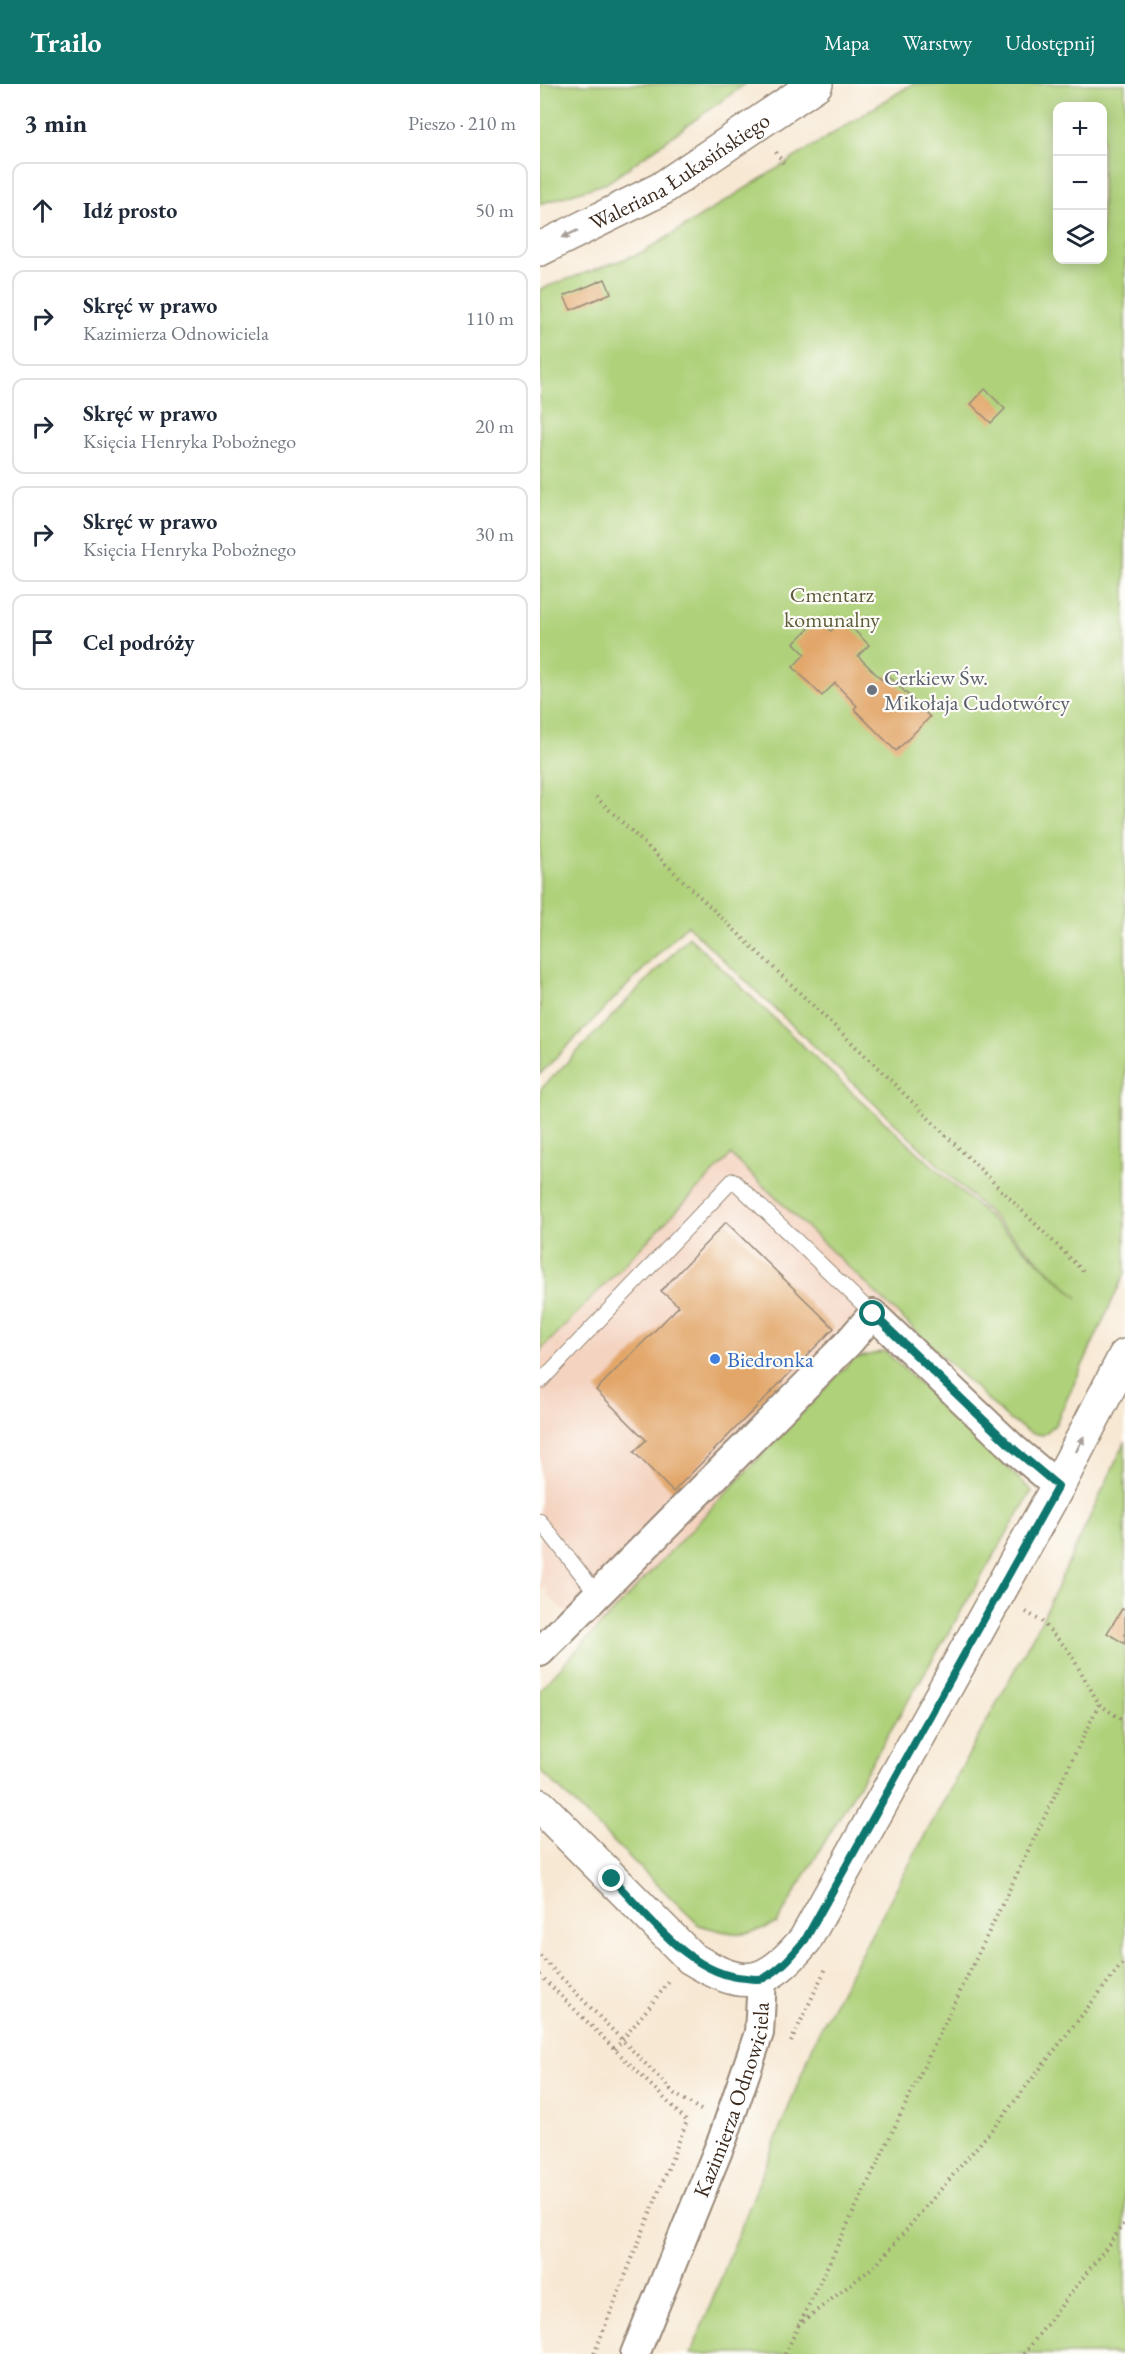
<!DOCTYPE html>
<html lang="pl">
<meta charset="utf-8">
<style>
:root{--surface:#fff;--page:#f2f2f3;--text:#1f2937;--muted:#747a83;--line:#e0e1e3;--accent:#0f766e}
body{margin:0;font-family:"EB Garamond",serif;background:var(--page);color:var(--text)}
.controls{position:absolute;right:18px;top:18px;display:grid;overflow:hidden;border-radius:12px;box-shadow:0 3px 15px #0003}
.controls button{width:54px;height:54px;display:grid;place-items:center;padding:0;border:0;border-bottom:2px solid var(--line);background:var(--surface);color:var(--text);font:30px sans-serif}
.stop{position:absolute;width:18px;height:18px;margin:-14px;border:4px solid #0f766e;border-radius:50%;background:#fff}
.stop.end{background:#0f766e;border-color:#fff;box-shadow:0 2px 6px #0008}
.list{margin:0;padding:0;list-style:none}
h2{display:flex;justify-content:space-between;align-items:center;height:78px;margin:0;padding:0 24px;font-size:26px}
h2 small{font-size:20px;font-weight:400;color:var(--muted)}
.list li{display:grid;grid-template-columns:39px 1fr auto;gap:18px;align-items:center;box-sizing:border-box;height:96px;margin:0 12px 12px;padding:0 12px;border:2px solid var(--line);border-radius:12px}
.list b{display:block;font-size:22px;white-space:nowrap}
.list p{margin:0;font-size:20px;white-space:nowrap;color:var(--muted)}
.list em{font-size:20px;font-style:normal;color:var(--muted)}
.icon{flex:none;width:33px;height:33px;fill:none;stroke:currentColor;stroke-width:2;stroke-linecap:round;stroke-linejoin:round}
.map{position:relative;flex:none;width:585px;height:2270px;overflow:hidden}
header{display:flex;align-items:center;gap:36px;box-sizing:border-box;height:84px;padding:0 30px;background:var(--accent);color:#fff}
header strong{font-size:28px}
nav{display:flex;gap:33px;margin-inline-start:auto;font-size:21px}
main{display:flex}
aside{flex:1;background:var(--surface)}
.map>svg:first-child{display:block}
</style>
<header>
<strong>Trailo</strong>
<nav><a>Mapa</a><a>Warstwy</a><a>Udostępnij</a></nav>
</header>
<main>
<aside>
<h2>3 min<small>Pieszo · 210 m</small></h2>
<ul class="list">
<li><svg class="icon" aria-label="ahead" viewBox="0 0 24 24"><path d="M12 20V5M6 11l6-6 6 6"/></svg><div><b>Idź prosto</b></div><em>50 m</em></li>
<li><svg class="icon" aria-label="right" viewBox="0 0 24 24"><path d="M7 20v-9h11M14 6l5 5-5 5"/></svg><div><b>Skręć w prawo</b><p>Kazimierza Odnowiciela</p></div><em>110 m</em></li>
<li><svg class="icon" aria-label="right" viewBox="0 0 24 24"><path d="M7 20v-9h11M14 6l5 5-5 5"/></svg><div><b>Skręć w prawo</b><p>Księcia Henryka Pobożnego</p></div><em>20 m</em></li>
<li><svg class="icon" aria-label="right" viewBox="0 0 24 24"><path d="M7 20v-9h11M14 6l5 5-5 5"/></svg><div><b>Skręć w prawo</b><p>Księcia Henryka Pobożnego</p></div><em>30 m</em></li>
<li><svg class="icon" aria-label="arrive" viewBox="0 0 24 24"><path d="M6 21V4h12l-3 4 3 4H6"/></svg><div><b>Cel podróży</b></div></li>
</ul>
</aside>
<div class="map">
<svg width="585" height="2270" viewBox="0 0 585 2270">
<rect width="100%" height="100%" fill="#fdfcf7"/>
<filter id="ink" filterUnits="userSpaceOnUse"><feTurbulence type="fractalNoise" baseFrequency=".0167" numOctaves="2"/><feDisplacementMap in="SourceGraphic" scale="12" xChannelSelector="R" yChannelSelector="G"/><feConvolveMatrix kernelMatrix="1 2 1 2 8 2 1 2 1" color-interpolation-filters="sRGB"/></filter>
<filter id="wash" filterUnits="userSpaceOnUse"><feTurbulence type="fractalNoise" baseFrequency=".008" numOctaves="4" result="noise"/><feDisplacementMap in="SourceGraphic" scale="24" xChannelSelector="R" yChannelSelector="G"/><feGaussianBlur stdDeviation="1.35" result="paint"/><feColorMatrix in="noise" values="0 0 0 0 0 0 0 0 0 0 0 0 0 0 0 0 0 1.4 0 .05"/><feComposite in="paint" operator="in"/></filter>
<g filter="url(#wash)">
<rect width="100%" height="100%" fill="#f7e8d3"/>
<!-- built -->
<path fill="#f4d3c0" d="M191,1071L358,1231L313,1275L51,1551L9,1513L5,1502L0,1507V1267Z"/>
<!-- green -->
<path fill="#afd17a" stroke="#757e4c" stroke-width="1.5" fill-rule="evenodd" d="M0,0H205L67,99L0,120Z
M372,0H585V1189L515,1341L503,1351L491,1349L468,1335L191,1071L0,1267V1006L149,853L304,1001L538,1214L147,841L0,990V205L104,168ZM518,22H562V176H518Z
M345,1267L492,1407L237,1839C203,1854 194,1851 159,1841L0,1686V1605L313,1275Z
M585,1358V2270H151L278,1949L501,1537Z"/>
<g id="blocks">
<!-- building -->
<path fill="#e2a669" d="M65,195L71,209L31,226L24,212Z
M445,305L465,325L451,339L431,320Z
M279,535L291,547L303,535L329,561L318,572L342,596L348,591L390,633L356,667L314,625L317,622L295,599L282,612L253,583L265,570L254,559Z
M186,1138L294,1244L133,1408L94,1368L106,1356L56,1306L139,1222L121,1207Z
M582,1525L585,1526V1560L567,1549Z"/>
</g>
</g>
<g filter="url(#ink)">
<use href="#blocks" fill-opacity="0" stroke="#998978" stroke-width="1.5"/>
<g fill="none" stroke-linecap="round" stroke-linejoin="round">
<!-- service casing -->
<g stroke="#998978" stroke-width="16">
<path id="service" d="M0,1298L193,1096L333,1230
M0,1437L57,1510"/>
</g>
<!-- minor casing -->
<g stroke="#998978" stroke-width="32">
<g id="minor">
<path d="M0,1568L308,1259L333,1230L474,1365L518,1402"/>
<path id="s1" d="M95,2270L183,2054L219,1949L222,1895"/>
</g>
</g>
<!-- tertiary casing -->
<g stroke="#998978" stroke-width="36">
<g id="tertiary">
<path id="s2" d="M0,165L121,105L276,0"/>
<path d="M0,1722L151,1874C205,1907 225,1903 265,1856L518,1402L585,1272"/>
</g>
</g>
<!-- path -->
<path stroke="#998978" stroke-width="4" stroke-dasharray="1.5 4.5" stroke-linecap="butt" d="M236,68L244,80
M56,713L336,982L544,1188
M486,1528L501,1537L529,1567L559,1620L585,1638
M0,1872L135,2010L161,2026
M0,1891L147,2037L54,2270
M251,1958L285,1886
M75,1965L129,1898
M258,2241L337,2180L460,2036L585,1876
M245,2270L559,1620
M484,2270L585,2139"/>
<!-- service -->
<use href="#service" stroke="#fff" stroke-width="14"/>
<!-- minor -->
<use href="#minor" stroke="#fff" stroke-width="28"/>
<!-- tertiary -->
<use href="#tertiary" stroke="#fff" stroke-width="33"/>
</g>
<!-- one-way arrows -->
<defs><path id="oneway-solid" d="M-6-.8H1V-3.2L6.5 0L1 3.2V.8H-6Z" transform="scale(1.5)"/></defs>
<g fill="#a79f9a">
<use href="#oneway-solid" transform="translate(30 150) rotate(154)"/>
<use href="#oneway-solid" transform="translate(540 1360) rotate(-63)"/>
</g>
</g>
<g fill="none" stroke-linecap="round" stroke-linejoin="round" filter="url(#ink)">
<!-- route -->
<path stroke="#0f766e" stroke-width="8" d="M72,1795C109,1832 151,1892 206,1894C212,1895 219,1896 224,1894C242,1885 253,1870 265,1856L518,1402L474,1365L333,1230"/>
</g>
<!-- markers -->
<circle fill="#6b7280" stroke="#fdfcf7" stroke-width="2" cx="332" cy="606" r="6"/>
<circle fill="#3f7fe0" stroke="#fdfcf7" stroke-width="2" cx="175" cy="1275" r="6"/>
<g text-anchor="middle" stroke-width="4.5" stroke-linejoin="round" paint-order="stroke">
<!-- street labels -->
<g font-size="22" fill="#3b2a1e" stroke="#fdfcf7">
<text dy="8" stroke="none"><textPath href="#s2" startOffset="160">Waleriana Łukasińskiego</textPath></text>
<text dy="8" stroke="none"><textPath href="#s1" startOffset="273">Kazimierza Odnowiciela</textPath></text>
</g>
<!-- park labels -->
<g font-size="22" fill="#5e5c3a" stroke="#fdfcf7">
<text x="292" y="518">Cmentarz<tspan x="292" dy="25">komunalny</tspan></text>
</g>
<!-- worship labels -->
<g font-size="22" fill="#5b616d" stroke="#fdfcf7" text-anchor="start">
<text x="344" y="601">Cerkiew Św.<tspan x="344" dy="25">Mikołaja Cudotwórcy</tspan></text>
</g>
<!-- shop labels -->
<g font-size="22" fill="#366cbe" stroke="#fdfcf7" text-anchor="start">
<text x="187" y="1283">Biedronka</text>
</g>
</g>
</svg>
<div class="controls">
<button>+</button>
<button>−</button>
<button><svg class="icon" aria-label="layers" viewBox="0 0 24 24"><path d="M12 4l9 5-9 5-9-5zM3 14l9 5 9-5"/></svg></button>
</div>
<div class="stop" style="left:333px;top:1230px"></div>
<div class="stop end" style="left:72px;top:1795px"></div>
</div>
</main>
